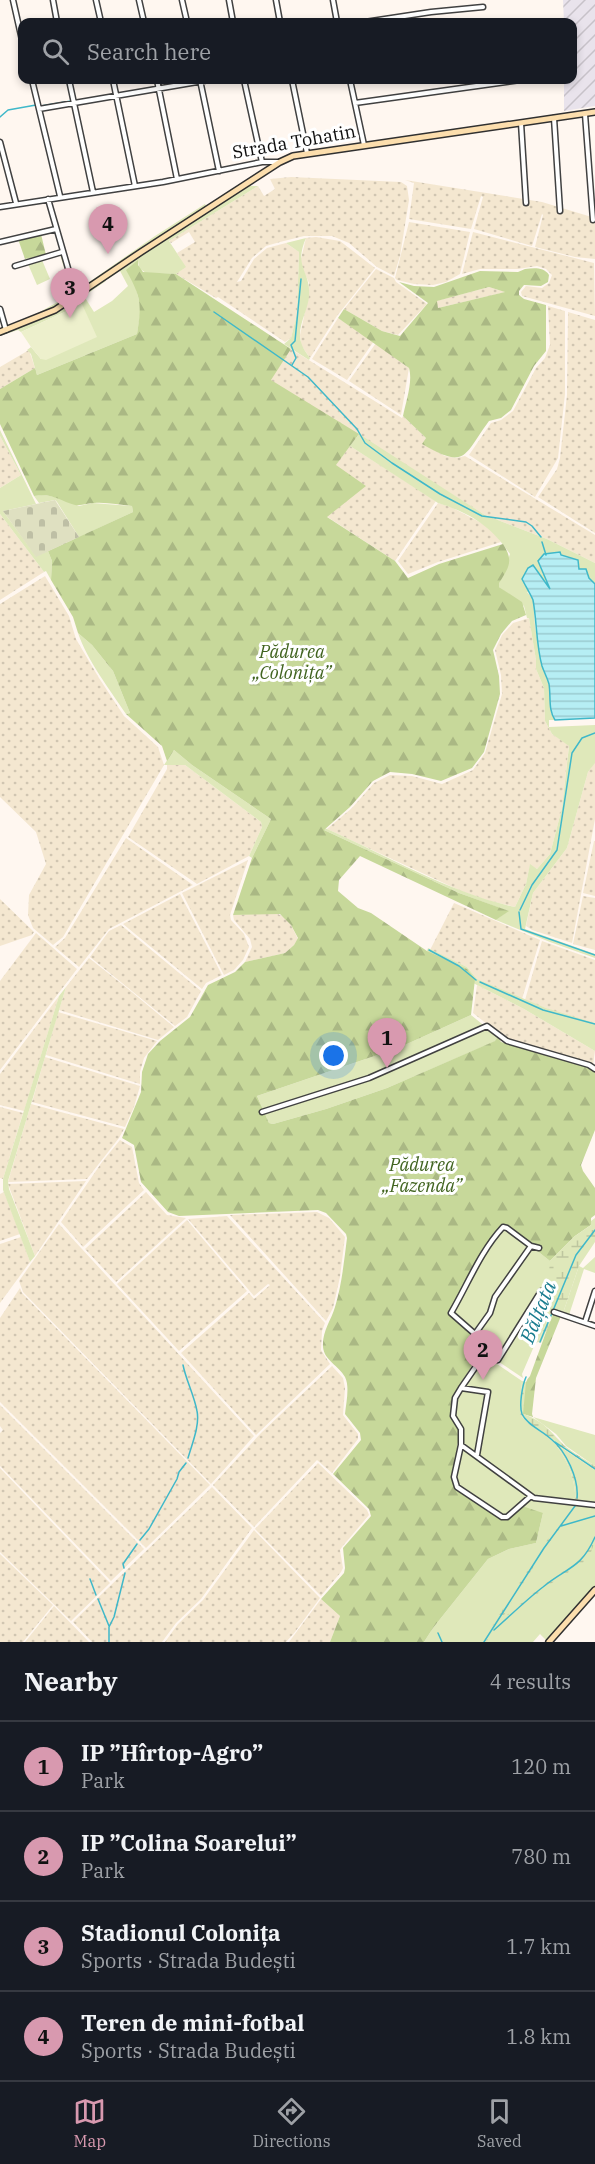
<!DOCTYPE html>
<meta charset="utf-8">
<style>
:root{--surface:#171b24;--page:#20242c;--text:#f1f3f6;--muted:#9ea1a6;--line:#363941;--accent:#d899af}
body{margin:0;font-family:"IBM Plex Serif",serif;background:var(--page);color:var(--text)}
.you{position:absolute;left:334px;top:1056px;width:21px;height:21px;margin:-15px;border:4px solid #fff;border-radius:50%;background:#1a73e8;box-shadow:0 0 0 9px #1a73e833}
.badge{display:grid;place-items:center;width:39px;height:39px;border-radius:50%;background:var(--accent);color:#111;font-size:20px;font-weight:700}
.pin{position:absolute;translate:-50% -50px;filter:drop-shadow(0 2px 3px #0008)}
.pin::after{content:'';position:absolute;top:32px;width:21px;height:18px;background:inherit;clip-path:polygon(0 0,100% 0,50% 100%)}
.list{margin:0;padding:0;list-style:none}
h2{display:flex;justify-content:space-between;align-items:center;height:78px;margin:0;padding:0 24px;font-size:26px}
h2 small{font-size:20px;font-weight:400;color:var(--muted)}
.list li{display:grid;grid-template-columns:39px 1fr auto;gap:18px;align-items:center;box-sizing:border-box;height:90px;padding:0 24px;border-top:2px solid var(--line)}
.list b{display:block;font-size:22px;white-space:nowrap}
.list p{margin:0;font-size:20px;white-space:nowrap;color:var(--muted)}
.list em{font-size:20px;font-style:normal;color:var(--muted)}
.icon{flex:none;width:33px;height:33px;fill:none;stroke:currentColor;stroke-width:2;stroke-linecap:round;stroke-linejoin:round}
.map{position:relative;flex:none;width:595px;height:1642px;overflow:hidden}
.search{position:absolute;background:var(--surface);box-shadow:0 3px 9px #0003;left:18px;right:18px;top:18px;height:66px;display:flex;align-items:center;gap:15px;box-sizing:border-box;padding:0 21px;border-radius:12px;color:var(--muted);font-size:22px}
.sheet{height:438px;background:var(--surface)}
nav{display:flex;justify-content:space-around;align-items:center;box-sizing:border-box;height:84px;border-top:2px solid var(--line);background:var(--surface);font-size:16px;color:var(--muted)}
nav a{display:grid;justify-items:center;gap:3px}
nav .on{color:var(--accent)}
.map>svg:first-child{display:block}
</style>
<div class="map">
<svg width="595" height="1642" viewBox="0 0 595 1642">
<defs>
<pattern id="industrial-furrows" width="10" height="10" patternUnits="userSpaceOnUse" patternTransform="scale(1.5)"><rect width="10" height="10" fill="#e9e3ec"/><path d="M-1 1l2-2M0 10L10 0M9 11l2-2" fill="none" stroke="#c7c2c9"/></pattern>
<pattern id="farmland-dots" width="8" height="8" patternUnits="userSpaceOnUse" patternTransform="scale(1.5)"><rect width="8" height="8" fill="#f4e7d0"/><path d="M2 2h.1M6 6h.1" fill="none" stroke="#d0c5b1" stroke-width="1.8" stroke-linecap="round"/></pattern>
<pattern id="forest-firs" width="22" height="20" patternUnits="userSpaceOnUse" patternTransform="scale(1.5)"><rect width="22" height="20" fill="#c7d89a"/><path d="M5 1l3.5 6h-7zM16 11l3.5 6h-7z" fill="#aab884"/></pattern>
<pattern id="wetland-marsh" width="20" height="14" patternUnits="userSpaceOnUse" patternTransform="scale(1.5)"><rect width="20" height="14" fill="#dfe8ba"/><path d="M1 5h8M5 5V1M11 12h8M15 12V8" fill="none" stroke="#bec69f"/></pattern>
<pattern id="cemetery-stones" width="16" height="16" patternUnits="userSpaceOnUse" patternTransform="scale(1.5)"><rect width="16" height="16" fill="#dfe0c1"/><path d="M2 7V4a2 2 0 0 1 4 0v3zM10 15v-3a2 2 0 0 1 4 0v3z" fill="#bebfa5"/></pattern>
<pattern id="water-rules" width="6" height="5" patternUnits="userSpaceOnUse" patternTransform="scale(1.5)"><rect width="6" height="5" fill="#b6eef4"/><path d="M0 2.5h6" fill="none" stroke="#9bcbd0"/></pattern>
</defs>
<rect width="100%" height="100%" fill="#fff7f0"/>
<!-- industrial -->
<path fill="url(#industrial-furrows)" d="M563,0H595V106L564,111V80H572V22H564Z"/>
<!-- farmland -->
<path fill="url(#farmland-dots)" d="M291,177L401,182L407,186L409,200L400,256L394,276L377,267L349,243L332,236H304L280,242L266,246L252,258L237,282L241,281L254,259L267,248L286,243L299,252L297,314L291,338L285,342L218,297L216,298L176,274L185,267L177,253L195,242L189,232L171,243L169,241L258,186L264,196L275,189L270,179Z
M405,180L542,202L595,218V259L575,257L535,247L543,215L542,214L532,246L474,229L483,197L481,196L471,229L409,219L414,183Z
M409,222L470,232L460,274L446,282L433,285L414,284L397,280L395,278Z
M473,232L594,263L595,316L522,296L521,292L526,286L542,288L549,283L552,275L546,269L537,266L518,269H480L462,274Z
M316,237L340,241L375,268L337,316L310,358L301,345L300,335L305,312L309,283L300,263L306,238Z
M376,269L394,278L396,282L427,304L398,335L382,331L344,309Z
M489,287L506,292L438,308L436,301Z
M548,306L565,311V394L558,458L535,497L469,455L491,423L501,420L513,411L536,368L545,358L550,345Z
M568,312L595,320V533L538,497L557,469L560,458L567,395Z
M338,318L374,341L347,380L312,359Z
M376,343L409,368L401,415L349,381Z
M291,349L402,418L403,416L426,438L423,444L445,456L456,458L465,456L595,535V563L547,539L485,515L270,380Z
M29,350L35,368L0,389V367Z
M0,436L21,475L0,488Z
M350,446L436,501L395,561L326,516L365,486L335,466Z
M438,503L451,507L489,527L501,542L438,562L408,574L398,561Z
M0,514L44,572L0,600Z
M45,576L69,616L76,639L99,678L124,716L158,747L164,765L63,937L53,945L33,928L28,915L29,895L46,864L36,832L0,797V604Z
M529,618L536,660V669L544,688L545,721L552,734L569,745L562,808L550,854L537,869L530,865L526,884L515,907L486,900L461,891L327,829L352,808L374,783L390,775L412,776L442,784L473,770L485,753L502,694L501,675L495,650L502,635L513,623Z
M595,762V819L572,943L532,930L526,926L533,893L567,848L588,772Z
M167,764L185,765L261,822L262,827L249,856L197,884L128,837L167,769Z
M126,838L193,885L109,929L79,967L55,947L65,938Z
M594,841H595V896L583,893Z
M248,860L230,915L231,920L244,934L249,947L243,960L234,970L224,975L182,893Z
M180,894L222,975L206,983L202,989L123,924Z
M583,896L595,898V950L573,944Z
M0,899L34,932L32,935L0,946Z
M454,903L540,940L522,999L477,979L467,967L430,950Z
M276,913L284,917L291,925L298,939L294,945L285,953L245,962L252,947L250,939L234,920L233,915Z
M121,925L201,991L187,1017L175,1026L90,957L109,931Z
M36,933L77,969L0,1070V981Z
M542,941L595,960V1023L564,1015L525,1000Z
M89,958L127,988L174,1027L158,1040L59,1010L66,987Z
M477,985L524,1009L595,1051L593,1065L506,1039L473,1013Z
M59,996L24,1111L0,1105V1074Z
M58,1012L157,1041L144,1058L140,1072V1084L46,1055Z
M45,1057L140,1086L134,1107L125,1127L32,1102Z
M31,1104L124,1129L119,1138L87,1179L8,1182Z
M0,1107L23,1113L3,1179L0,1178Z
M120,1140L132,1147L139,1183L144,1190L83,1247L61,1222L102,1162Z
M86,1181L35,1256L8,1184Z
M4,1192L20,1234L0,1241V1194Z
M146,1192L167,1215L186,1218L116,1282L85,1249Z
M317,1212L329,1218L345,1237L340,1277L333,1308L326,1321L230,1215Z
M227,1216L325,1323L322,1331L321,1350L330,1364L256,1435L181,1353L249,1293L254,1299L270,1285L268,1284L254,1296L188,1219Z
M187,1220L247,1291L179,1351L117,1284Z
M59,1224L254,1436L211,1484L23,1292L19,1281Z
M21,1237L30,1262L0,1303V1244Z
M20,1288L22,1293L210,1485L146,1548L0,1402V1318Z
M332,1366L343,1378L345,1388L343,1415L358,1434V1439L332,1473L317,1460L254,1527L213,1485L261,1433Z
M0,1405L144,1549L111,1581L0,1466V1433L3,1430L0,1426Z
M318,1463L367,1510L369,1515L342,1547L340,1550L343,1568L341,1572L321,1596L255,1529Z
M0,1468L110,1583L71,1621L0,1552Z
M212,1487L252,1528L201,1599L176,1623L162,1642H92L73,1622Z
M254,1530L320,1598L295,1632L286,1642H165L178,1624L203,1600Z
M0,1554L53,1605L23,1642H0Z
M321,1599L340,1616L330,1642H289Z
M54,1606L89,1642H25Z"/>
<!-- grass -->
<path fill="#dfe8ba" d="M247,186H258L169,241L186,267L176,274L146,273L139,268L138,261L136,288L141,309L137,334L37,375L31,354L27,350L31,347L41,359L82,304L21,332L18,330L0,336L5,332L55,313L104,278L106,281L84,296L94,312L112,301L128,286L120,271L108,279L106,277Z
M205,204L207,208L84,287L69,270L65,255L67,254L71,269L85,285L155,236Z
M306,238C293,268 311,270 309,296C308,310 299,323 300,337C301,346 305,351 310,358L309,360L284,344L291,338L297,314L299,252L286,243Z
M58,254L62,256L74,296L57,307L8,328L7,326L38,313L72,294L60,255L42,260L50,279L37,285L28,264L16,269L17,266Z
M0,430L36,504L3,511L36,556L48,551L52,561L51,580L46,571L44,572L0,514V488L21,475L0,436Z
M359,434L485,515L547,539L595,563V584L589,578L550,590L527,592L533,599L535,626L542,666L548,680L552,699L551,713L555,720H549V727L595,725V763L588,772L567,848L533,893L525,929L595,954V958L550,942L496,920L508,911L459,893L324,830V828L327,829C388,856 450,893 515,907L526,884L530,864L537,869L550,854L562,808L569,746L552,734L545,721L544,688L536,669V660L529,618H527L524,606L499,587L498,583L504,573L510,554C491,526 470,513 438,503L350,446Z
M42,495L58,497L79,506L92,503L132,506L133,512L79,537L57,502L55,500L39,503L34,496Z
M78,633L92,645L113,671L130,713L126,714C110,690 87,660 78,633Z
M174,750L192,765L271,819L252,858L249,856L262,827L261,822L185,765H164Z
M428,948L467,967L477,979L546,1008L595,1023V1051L524,1009L475,984L427,951Z
M66,987L8,1181L9,1189L35,1256L30,1262L3,1190V1179L59,996Z
M471,1015L498,1037L496,1041L387,1088L326,1109L273,1124L269,1123L257,1096L398,1048Z
M501,1226L507,1227L550,1261L552,1310L538,1342L535,1344L522,1374L523,1378L499,1362L497,1364L522,1381L520,1414C528,1426 542,1431 552,1441C566,1455 577,1482 575,1501L557,1499L595,1506V1586L547,1641L540,1634L533,1642H424L433,1628L488,1559L509,1549L536,1543L543,1513L509,1517L505,1521L458,1491L454,1486L452,1478L459,1441L450,1416L451,1401L477,1359L476,1337L449,1313L470,1271Z
M595,1257V1273L584,1269L569,1315L563,1313L579,1266L583,1268Z
M533,1417L595,1435V1466L566,1446L556,1434Z
M559,1446L595,1470V1503L578,1501C579,1482 571,1461 559,1446Z"/>
<!-- forest -->
<path fill="url(#forest-firs)" fill-rule="evenodd" d="M41,234L46,255L25,259L18,239Z
M138,260V265L143,272L176,274L291,349L271,380L359,434L336,465L366,486L327,517L395,561L408,578L439,564L503,544C514,561 509,567 499,583V587L522,602L526,615L512,621L501,634L493,650L499,676L500,694L484,752L472,768L441,781L412,774L390,772L373,781L350,807L324,830L459,893L509,911L496,920L360,856L339,880L338,891L358,908L371,913L427,951L467,969L475,979L471,1015L398,1048L257,1096L269,1123L273,1124L326,1109L387,1088L495,1041L498,1037L501,1042L585,1064L595,1071V1130L581,1165L583,1171L595,1188V1215L591,1218V1225L575,1236L550,1261L507,1227L501,1226L470,1271L449,1313L476,1337L480,1343C476,1376 434,1399 460,1430L452,1478L454,1486L505,1520L522,1506L543,1513L536,1543L509,1549L488,1559L433,1628L424,1642H330L340,1616L321,1599L344,1573L345,1568L343,1548L371,1516L369,1509L333,1474L361,1440L360,1433L345,1414C346,1403 350,1387 345,1377C339,1366 324,1360 323,1347C322,1331 331,1321 335,1307C342,1284 344,1261 347,1238L346,1234L326,1213L318,1210L179,1216L168,1212L141,1182L134,1145L122,1138L141,1092L142,1072L148,1054L160,1041L190,1017L208,985L235,972L245,962L285,953L294,945L298,938L291,925L280,914L233,915L252,858L271,819L192,765L174,750L167,761L162,746L126,714L130,713L113,671L92,645L78,633L73,617L51,580L52,561L48,551L133,512L132,506C119,505 107,502 94,503C88,503 82,506 75,505C59,501 54,493 34,496L0,424V389L35,368L37,375L137,334C142,303 141,297 126,270Z
M525,269C534,268 544,267 549,275L548,282L541,286L524,285L519,291V295L524,299L546,305V351L534,366L511,410L501,418L489,421C463,456 467,470 422,444L426,438L403,416C406,401 413,382 409,368L338,318L344,309L382,331L400,336L428,303L399,282L414,286L434,287L480,271L518,272ZM489,287L505,292L438,308L437,301Z
M553,1313L561,1316L536,1378L532,1414L533,1417L523,1414L522,1410C523,1400 522,1384 530,1376Z"/>
<!-- wetland -->
<path fill="url(#wetland-marsh)" d="M595,1218V1242L579,1266L563,1313L555,1311L541,1343L538,1342L552,1310L549,1308L551,1297L547,1295L550,1261L575,1236L591,1225V1221Z
M522,1381L526,1382L523,1414C545,1421 551,1433 566,1447C575,1454 586,1460 595,1466V1470L561,1447C572,1463 579,1482 578,1501H575C577,1482 566,1455 552,1441C542,1431 528,1426 520,1414Z
M574,1503L578,1504L576,1507L545,1548L501,1620L542,1586L580,1560L588,1550L595,1533V1541L591,1552L583,1563L544,1588L492,1634L486,1642H482L543,1546Z"/>
<!-- cemetery -->
<path fill="url(#cemetery-stones)" d="M55,500L79,537L36,557L3,511Z"/>
<!-- pitch -->
<path fill="#edf0cc" d="M82,304L97,337L46,360L41,359L31,347L21,332Z"/>
<!-- water -->
<path fill="url(#water-rules)" stroke="#3fb8c9" stroke-width="1.5" d="M560,552L561,555L578,560L579,569H586L589,578L595,584V718L555,720C548,710 551,696 549,684C547,677 544,672 542,666C536,644 537,622 533,600C532,597 525,585 522,579L528,568L533,565L550,589L538,561L544,554Z"/>
<g fill="none" stroke-linecap="round" stroke-linejoin="round">
<!-- stream -->
<path stroke="#3fb8c9" stroke-width="1.5" d="M41,106L71,101
M0,117L8,110L36,105
M214,312L308,377L357,429L365,443L392,463L440,494L482,516L526,522L532,526L541,537
M292,365L296,358L291,345L295,341L301,279
M542,542L546,555
M520,910L532,885L557,850L572,753L582,738L595,733
M519,912L521,929L595,955
M429,950L459,966L476,980
M480,982L543,1010L595,1024
M540,1342L576,1255L595,1230
M183,1365C186,1380 194,1395 197,1411C200,1425 192,1444 188,1458
M526,1377C522,1386 519,1406 522,1414C527,1425 543,1431 551,1439C566,1451 579,1479 577,1498
M555,1442L595,1469
M561,1526L595,1516
M140,1540L149,1529L177,1479L179,1472L186,1463
M124,1568L123,1564L137,1544
M90,1579L96,1595
M98,1599L109,1626
M494,1630C510,1616 526,1600 543,1587C567,1567 581,1569 595,1537
M438,1633L442,1642
M109,1642V1627L114,1617L125,1573
M484,1642L544,1548L575,1506"/>
<!-- street casing -->
<g stroke="#414141" stroke-width="7">
<path id="street" d="M13,0L22,40
M53,0L57,22
M96,0L101,22
M139,0L144,22
M182,0L187,22
M229,0L233,22
M276,0L280,22
M333,0L337,22
M365,22L431,12L483,7
M32,80L60,196
M69,80L93,192
M113,80L135,186
M157,80L177,179
M200,80L219,171
M244,80L262,162
M292,80L307,153
M350,80L364,145
M355,103L520,80
M39,109L209,80
M585,114L593,220
M554,118L560,211
M521,123L526,203
M0,142L16,203
M48,199L76,296
M0,207L163,182L262,162H279
M0,242L56,229
M15,266L62,252
M70,274L84,290
M0,309L6,330
M262,1112L369,1078L487,1026L507,1041L589,1065L595,1069
M554,1312L595,1326
M585,1322L595,1291
M475,1334L451,1313C468,1284 480,1252 503,1227L507,1228L531,1246
M479,1362L498,1360L541,1291H549
M461,1388L455,1398L453,1416L461,1429V1445L534,1498L595,1505
M461,1445L454,1477L457,1487L502,1517H507L531,1496
M477,1455L488,1392L461,1388L479,1362L482,1343L475,1334L490,1313L495,1297L531,1246L539,1248"/>
</g>
<!-- secondary casing -->
<g stroke="#303030" stroke-width="8">
<path id="secondary" d="M0,332L55,310L141,252L280,162L293,156L595,112
M549,1642L595,1590"/>
</g>
<!-- street -->
<use href="#street" stroke="#fff" stroke-width="4"/>
<!-- secondary -->
<use href="#secondary" stroke="#fcdead" stroke-width="5"/>
</g>
<g text-anchor="middle" stroke-width="6" stroke-linejoin="round" paint-order="stroke">
<!-- street labels -->
<g font-size="18" fill="#0e0e0e" stroke="#fff">
<text transform="translate(294 142) rotate(-10)" y="6">Strada Tohatin</text>
</g>
<!-- park labels -->
<g font-size="18" font-style="italic" fill="#416420" stroke="#fff">
<text x="292" y="658">Pădurea<tspan x="292" dy="21">„Colonița”</tspan></text>
<text x="422" y="1171">Pădurea<tspan x="422" dy="21">„Fazenda”</tspan></text>
</g>
<!-- water labels -->
<g font-size="20" font-style="italic" fill="#197c8f" stroke="#fff">
<text transform="translate(538 1312) rotate(-68)" y="7">Bălţata</text>
</g>
</g>
</svg>
<div class="you"></div>
<div class="pin badge" style="left:387px;top:1068px">1</div>
<div class="pin badge" style="left:483px;top:1380px">2</div>
<div class="pin badge" style="left:70px;top:318px">3</div>
<div class="pin badge" style="left:108px;top:254px">4</div>
<div class="search"><svg class="icon" aria-label="search" viewBox="0 0 24 24"><circle cx="10" cy="10" r="6"/><path d="M15 15l6 6"/></svg>Search here</div>
</div>
<section class="sheet">
<h2>Nearby<small>4 results</small></h2>
<ul class="list">
<li><span class="badge">1</span><div><b>IP ”Hîrtop-Agro”</b><p>Park</p></div><em>120 m</em></li>
<li><span class="badge">2</span><div><b>IP ”Colina Soarelui”</b><p>Park</p></div><em>780 m</em></li>
<li><span class="badge">3</span><div><b>Stadionul Colonița</b><p>Sports · Strada Budești</p></div><em>1.7 km</em></li>
<li><span class="badge">4</span><div><b>Teren de mini-fotbal</b><p>Sports · Strada Budești</p></div><em>1.8 km</em></li>
</ul>
</section>
<nav>
<a class="on"><svg class="icon" aria-label="map" viewBox="0 0 24 24"><path d="M3 6l6-2 6 2 6-2v14l-6 2-6-2-6 2zM9 4v14M15 6v14"/></svg>Map</a>
<a><svg class="icon" aria-label="directions" viewBox="0 0 24 24"><path d="M12 3l9 9-9 9-9-9zM9 14v-3h6M13 9l2 2-2 2"/></svg>Directions</a>
<a><svg class="icon" aria-label="saved" viewBox="0 0 24 24"><path d="M7 4h10v16l-5-4-5 4z"/></svg>Saved</a>
</nav>
